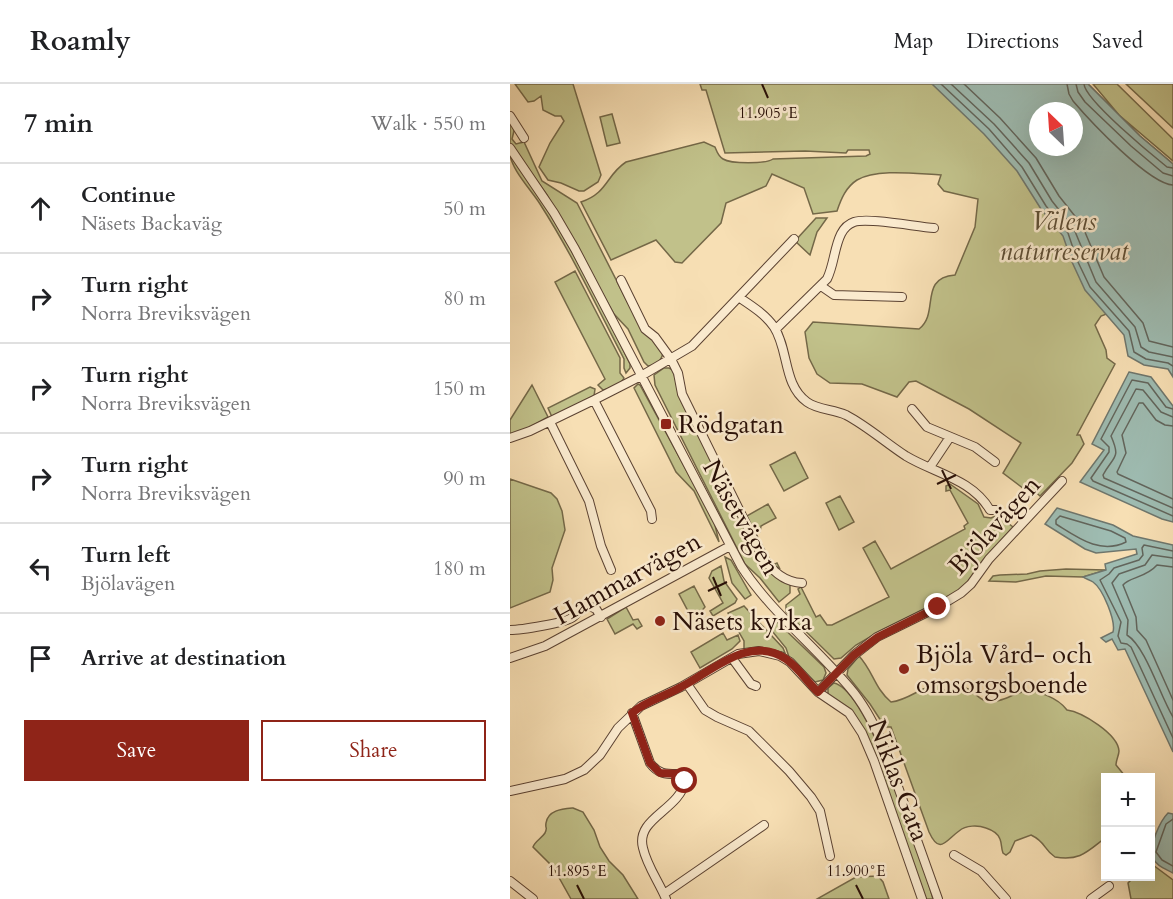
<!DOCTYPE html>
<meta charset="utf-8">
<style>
:root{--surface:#fff;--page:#f2f2f2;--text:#202124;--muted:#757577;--line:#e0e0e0;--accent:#8f2418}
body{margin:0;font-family:Cardo,serif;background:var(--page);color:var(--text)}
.controls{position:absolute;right:18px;bottom:18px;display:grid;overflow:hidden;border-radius:0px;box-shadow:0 6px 24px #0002}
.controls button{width:54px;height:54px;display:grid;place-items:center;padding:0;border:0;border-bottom:2px solid var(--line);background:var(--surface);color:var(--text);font:30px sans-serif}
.compass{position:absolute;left:519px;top:18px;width:54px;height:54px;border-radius:50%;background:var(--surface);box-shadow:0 6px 24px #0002;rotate:335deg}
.stop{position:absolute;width:18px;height:18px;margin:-14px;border:4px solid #8f2418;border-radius:50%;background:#fff}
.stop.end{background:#8f2418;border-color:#fff;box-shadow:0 2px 6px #0008}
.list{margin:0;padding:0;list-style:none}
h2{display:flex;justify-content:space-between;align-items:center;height:78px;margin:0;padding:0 24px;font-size:26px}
h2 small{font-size:20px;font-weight:400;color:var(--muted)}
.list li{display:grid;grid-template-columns:39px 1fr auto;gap:18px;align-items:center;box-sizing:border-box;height:90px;padding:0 24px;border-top:2px solid var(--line)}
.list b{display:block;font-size:22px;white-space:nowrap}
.list p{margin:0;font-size:20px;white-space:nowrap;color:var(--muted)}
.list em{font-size:20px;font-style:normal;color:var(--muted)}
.actions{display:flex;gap:12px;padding:18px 24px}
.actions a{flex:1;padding:14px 0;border:2px solid var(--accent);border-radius:0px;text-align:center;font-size:21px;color:var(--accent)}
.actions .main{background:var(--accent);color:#fff}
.icon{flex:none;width:33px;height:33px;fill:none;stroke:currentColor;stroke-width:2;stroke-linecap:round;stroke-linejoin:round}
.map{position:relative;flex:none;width:663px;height:815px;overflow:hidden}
header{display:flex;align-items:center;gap:36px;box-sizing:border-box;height:84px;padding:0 30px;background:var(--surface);border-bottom:2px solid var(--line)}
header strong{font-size:28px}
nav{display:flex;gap:33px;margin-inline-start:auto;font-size:21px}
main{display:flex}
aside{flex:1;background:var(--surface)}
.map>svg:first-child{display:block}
</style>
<header>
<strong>Roamly</strong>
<nav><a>Map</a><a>Directions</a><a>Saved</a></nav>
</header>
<main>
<aside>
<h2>7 min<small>Walk · 550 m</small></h2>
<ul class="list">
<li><svg class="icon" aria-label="ahead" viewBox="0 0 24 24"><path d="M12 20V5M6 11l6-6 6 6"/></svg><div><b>Continue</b><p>Näsets Backaväg</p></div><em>50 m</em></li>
<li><svg class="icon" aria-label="right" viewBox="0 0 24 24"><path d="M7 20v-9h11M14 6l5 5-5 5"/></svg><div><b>Turn right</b><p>Norra Breviksvägen</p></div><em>80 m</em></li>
<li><svg class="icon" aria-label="right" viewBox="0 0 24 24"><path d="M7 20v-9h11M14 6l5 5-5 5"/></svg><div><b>Turn right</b><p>Norra Breviksvägen</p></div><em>150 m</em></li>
<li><svg class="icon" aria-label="right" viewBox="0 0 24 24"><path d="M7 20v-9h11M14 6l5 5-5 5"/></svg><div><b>Turn right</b><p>Norra Breviksvägen</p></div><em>90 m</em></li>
<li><svg class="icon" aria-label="left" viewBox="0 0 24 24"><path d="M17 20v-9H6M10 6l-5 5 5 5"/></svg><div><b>Turn left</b><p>Bjölavägen</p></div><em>180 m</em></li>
<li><svg class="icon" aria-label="arrive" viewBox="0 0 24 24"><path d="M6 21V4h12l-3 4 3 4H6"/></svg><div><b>Arrive at destination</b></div></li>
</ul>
<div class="actions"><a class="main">Save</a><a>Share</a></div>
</aside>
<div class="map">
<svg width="663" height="815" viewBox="0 0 663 815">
<rect width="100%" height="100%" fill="#f7dfb4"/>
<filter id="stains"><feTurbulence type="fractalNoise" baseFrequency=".00333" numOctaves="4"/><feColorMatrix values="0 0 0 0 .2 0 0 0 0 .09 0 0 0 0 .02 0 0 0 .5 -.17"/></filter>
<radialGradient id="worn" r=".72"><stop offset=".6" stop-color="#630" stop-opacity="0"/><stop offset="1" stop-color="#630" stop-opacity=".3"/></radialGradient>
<!-- green -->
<path fill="#c1c18a" stroke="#746848" stroke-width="1.5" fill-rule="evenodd" d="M5,0H63L91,91L88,98L74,107H69L51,99L38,96L29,83L40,59L54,37L51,32H45L33,26L31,12L24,17L18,18Z
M190,0H578L630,52L663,80V205L591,232L585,241L596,266L597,274L605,280L567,351H570L574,360L562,379L530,412L520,403L514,405L493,389L511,359L459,325L406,297L399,298L387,313L352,300L320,299L307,290L299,274L295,248L303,238L409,245C430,229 408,194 445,191L465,143L468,115L434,107L428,100L431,91C408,90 367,84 347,96C336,103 331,115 327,127L303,130L294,104L262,90L256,102L216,119L211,139L172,179L165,178L146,156L101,176L71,118C98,109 96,91 116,78L194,58L205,63C207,68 208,72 213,75C221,80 256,80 263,75L356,72L360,70L359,66H338L336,69L295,67L215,69L196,6H192ZM528,27H564V63H528Z
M583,0H607L663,55V77L609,31Z
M616,0H663V44Z
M102,30L110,59L97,62L90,33Z
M0,36L5,43L2,55L6,60L14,58L32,97L67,119L118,219L153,269C151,278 146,281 138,282L134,278L118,245L104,230L37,111L0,59Z
M0,69C47,135 85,207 120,280V284L116,289L114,284V275C87,223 62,170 30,120C22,107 0,84 0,69Z
M306,134H317L307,148L300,171L285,157Z
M65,187L110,274V289L114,294C111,300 100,305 93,306L88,301L95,295L45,198Z
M154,284H159L163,286L171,317L250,474L280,500V509L269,518L250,494L235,480L145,301L144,291Z
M128,300L130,301L204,437L209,458L184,407L166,388L124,304Z
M22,301L38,333L15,346L0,351V336Z
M80,303L85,305L84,312L42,333L38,324Z
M285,368L298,394L274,407L260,381Z
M0,395L41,409L47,415L52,427L55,446L42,484L43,496L40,508L0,524Z
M440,400L468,420L474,433L481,434L488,431L503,443L469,481L455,502L444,510L372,546L346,561L331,574L324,575L276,528V521L290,510L288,505L291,503L306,533L310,531L317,541H322L379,513L353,464L365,457L381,485L455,445L454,442L458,439L440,406L436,407V402Z
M330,412L344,438L329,446L316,419Z
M258,420L266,434L251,442L250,448L246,450L263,481L267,479L270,485L260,478L235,433Z
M215,473L221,476L241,511L235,515L222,499Z
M211,482L214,497L227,515L225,519L203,532L200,527L213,519L199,494L202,487Z
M556,485L596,486L573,493L536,492L506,498L479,497L483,492L490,491L517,490L530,487Z
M184,502L195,523L189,530L178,527L169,510Z
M234,522L273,564L275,569L253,564L234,565V557L218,529Z
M116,523L123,536L128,535L132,542L127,545L123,540L105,550L97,535Z
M266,537L314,583L316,589L313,596L305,598L279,573L276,564L258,542L261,538Z
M213,549L217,556L228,551L230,557L222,565L190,584L181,568Z
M349,572C363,587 365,605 381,618C399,616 410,603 428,600L437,609L456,604C464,607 468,615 476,617C491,619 498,612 512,608C526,604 549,615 557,626C572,628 608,650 609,667C609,671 606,676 606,681L615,692V693L596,694L595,754C577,768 570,777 545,773C533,765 536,758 521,751L505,757L500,768L496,771L493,769C491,764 492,760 490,755C488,749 482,746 476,744C468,741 456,741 449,747C436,756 430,772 419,748L381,643H375L360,620L337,591L338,585Z
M324,599C359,606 413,779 423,815H414L351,642L318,612V604Z
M63,724L73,728L84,746L90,763L99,777L113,791L128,815H61L43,783L23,763C25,757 31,755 35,749C38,742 35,746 36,739C38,726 52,725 63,724Z
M643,781L663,796V815H621L618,799L624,793L640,792L641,782Z
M368,792L373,798L379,815H307L346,793Z"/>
<!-- water -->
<path fill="#9ebcb2" stroke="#6e766d" stroke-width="1.5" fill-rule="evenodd" d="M422,0H578L630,52L663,80V293L658,285L634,281L618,272L614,251L575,206L562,178L553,152L531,125L507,87L474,50ZM528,27H564V63H528Z
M619,288L641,293L663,322V438L652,435L570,398L594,366L582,360Z
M547,424L603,441L623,452L663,461V668L615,565L608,566L602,555L596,558L591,554L603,548C606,537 593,505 583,498C580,496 576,495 573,493L596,486L595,480L627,470L626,465L586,469L575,465L535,440Z
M658,729L663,730V789C656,785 646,782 643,774C638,763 650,737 658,729Z"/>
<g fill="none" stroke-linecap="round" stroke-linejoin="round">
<!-- shore -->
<path stroke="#62655c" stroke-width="1.5" d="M431,0L479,45L512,83L536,122L558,149L567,176L580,203L619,247L624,268L636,275L658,279L663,282
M441,0L484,40L519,79L542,117L564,145L586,198L625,243L631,263L639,268L663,273
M454,0L490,34L526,74L549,112L572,141L594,193L633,239L639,257L663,263
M557,0L559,10L563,17C580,37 639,100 663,101
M566,0L568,8L575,18L621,62L653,89L663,92
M574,0C575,16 642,71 657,83L663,84
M663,325L656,323L638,299L622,296L591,355L599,363V368L581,394L583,397L663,432
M663,333L651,328L633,306L626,305L601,352C611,375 604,371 593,391L594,394L663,424
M663,342L655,341L646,336L633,319H629L612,351L616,369L607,388L608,390L663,415
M550,432L601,447L615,454L616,458C590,471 567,453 546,440V436Z
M663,467L634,461L632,464L633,471L629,476L604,484L599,490L590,496L611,538L608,552L611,559L617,560L621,563L663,654
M663,474L642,471L635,481L609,490L602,499L618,536L617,551C636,563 650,612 663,633
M663,483L647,481C636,494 619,493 613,501L626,533L627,546L636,556L663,616
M663,735L656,740L646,768L652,776L663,782"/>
<!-- minor casing -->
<g stroke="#5b4232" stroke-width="10">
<path id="minor" d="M0,32L14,54
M0,64L44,129L65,165L231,482C261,528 305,562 340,604C353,619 362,637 371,655L428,815
M111,196L135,245L145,253L161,275L168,289L172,310L251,470C260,485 273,498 292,499
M311,202L324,211L392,213
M230,214C242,222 256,231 264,243C279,266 273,301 297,318C308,326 323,325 336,331C357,342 376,359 396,372C424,389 462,395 480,426H486
M266,245L317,195C324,181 324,164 331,150C334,144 338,140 344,138C358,133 407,143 424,144
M84,316L141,427L142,435
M402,325L417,343L465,363L485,378
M40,338L79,417L91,462L101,486
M0,354L20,347L84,316L131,292L182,262L284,155
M420,383L440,353
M0,546C10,546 56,539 63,533C69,529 69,523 77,521L86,525L91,533
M0,574L35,562L220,462
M222,574L241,600L246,602
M177,600L195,626L207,633L239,647L279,687L301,713L310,727L320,772
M308,608L339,629L352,649L364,677L412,815
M122,629L140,679C149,691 157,690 170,690L175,697C170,726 125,734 133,764C137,782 149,798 156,815
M0,707L55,695L74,686L90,671L108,644L131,622L171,603L228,570L249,567L270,572L280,578L308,608L344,571L367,553L428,523L451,509L461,500L479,475L552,397
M444,771L471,787L496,815
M0,797L23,815
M154,810L254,741
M581,815L599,802"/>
</g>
<!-- minor -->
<use href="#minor" stroke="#faeace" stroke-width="8"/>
</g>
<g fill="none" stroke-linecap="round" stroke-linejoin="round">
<!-- route -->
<path stroke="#8f2418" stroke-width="8" d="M175,697L170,690L150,689L140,679L122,629C137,616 154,613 171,603C202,587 240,550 276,575C289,584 297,598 308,608L344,571L368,553L428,523"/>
</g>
<!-- ticks -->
<path fill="none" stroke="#270e06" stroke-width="2" d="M252,0L258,14M432,386L441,405M427,400L446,391M203,493L211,512M198,507L217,498M67,801L74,815M346,801L353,815"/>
<!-- markers -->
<g fill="#8f2418" stroke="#faeace" stroke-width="2">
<rect x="150" y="334" width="12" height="12" rx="3"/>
<circle cx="150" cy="537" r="6"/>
<circle cx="394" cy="585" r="6"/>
</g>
<g text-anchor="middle" stroke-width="5" stroke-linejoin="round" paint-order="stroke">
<!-- park labels -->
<g font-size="26" font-style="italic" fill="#5d4d34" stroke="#faeace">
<text x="554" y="146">Välens<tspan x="554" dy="30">naturreservat</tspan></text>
</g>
<!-- poi labels -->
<g font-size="26" fill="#270e06" stroke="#faeace" text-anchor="start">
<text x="168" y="349">Rödgatan</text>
<text x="162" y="546">Näsets kyrka</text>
<text x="406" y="579">Bjöla Vård- och<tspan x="406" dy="30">omsorgsboende</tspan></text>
</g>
<!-- street labels -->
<g font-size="26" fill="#270e06" stroke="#faeace">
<text transform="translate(232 433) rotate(60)" y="9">Näsetvägen</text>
<text transform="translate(484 441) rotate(-48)" y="9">Bjölavägen</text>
<text transform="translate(117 494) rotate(-29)" y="9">Hammarvägen</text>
<text transform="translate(389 696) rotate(69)" y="9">Niklas Gata</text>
</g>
</g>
<g font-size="15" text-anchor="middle" fill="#270e06" stroke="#faeace" stroke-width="5" stroke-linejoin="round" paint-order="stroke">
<text x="258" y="34">11.905°E</text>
<text x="67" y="792">11.895°E</text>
<text x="346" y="792">11.900°E</text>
</g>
<rect width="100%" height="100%" filter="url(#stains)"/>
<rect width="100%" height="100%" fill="url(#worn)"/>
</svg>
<div class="controls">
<button>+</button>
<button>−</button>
</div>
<svg class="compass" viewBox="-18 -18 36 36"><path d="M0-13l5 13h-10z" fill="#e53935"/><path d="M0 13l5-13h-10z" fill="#757577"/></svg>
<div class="stop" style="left:175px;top:697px"></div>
<div class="stop end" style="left:428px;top:523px"></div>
</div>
</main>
